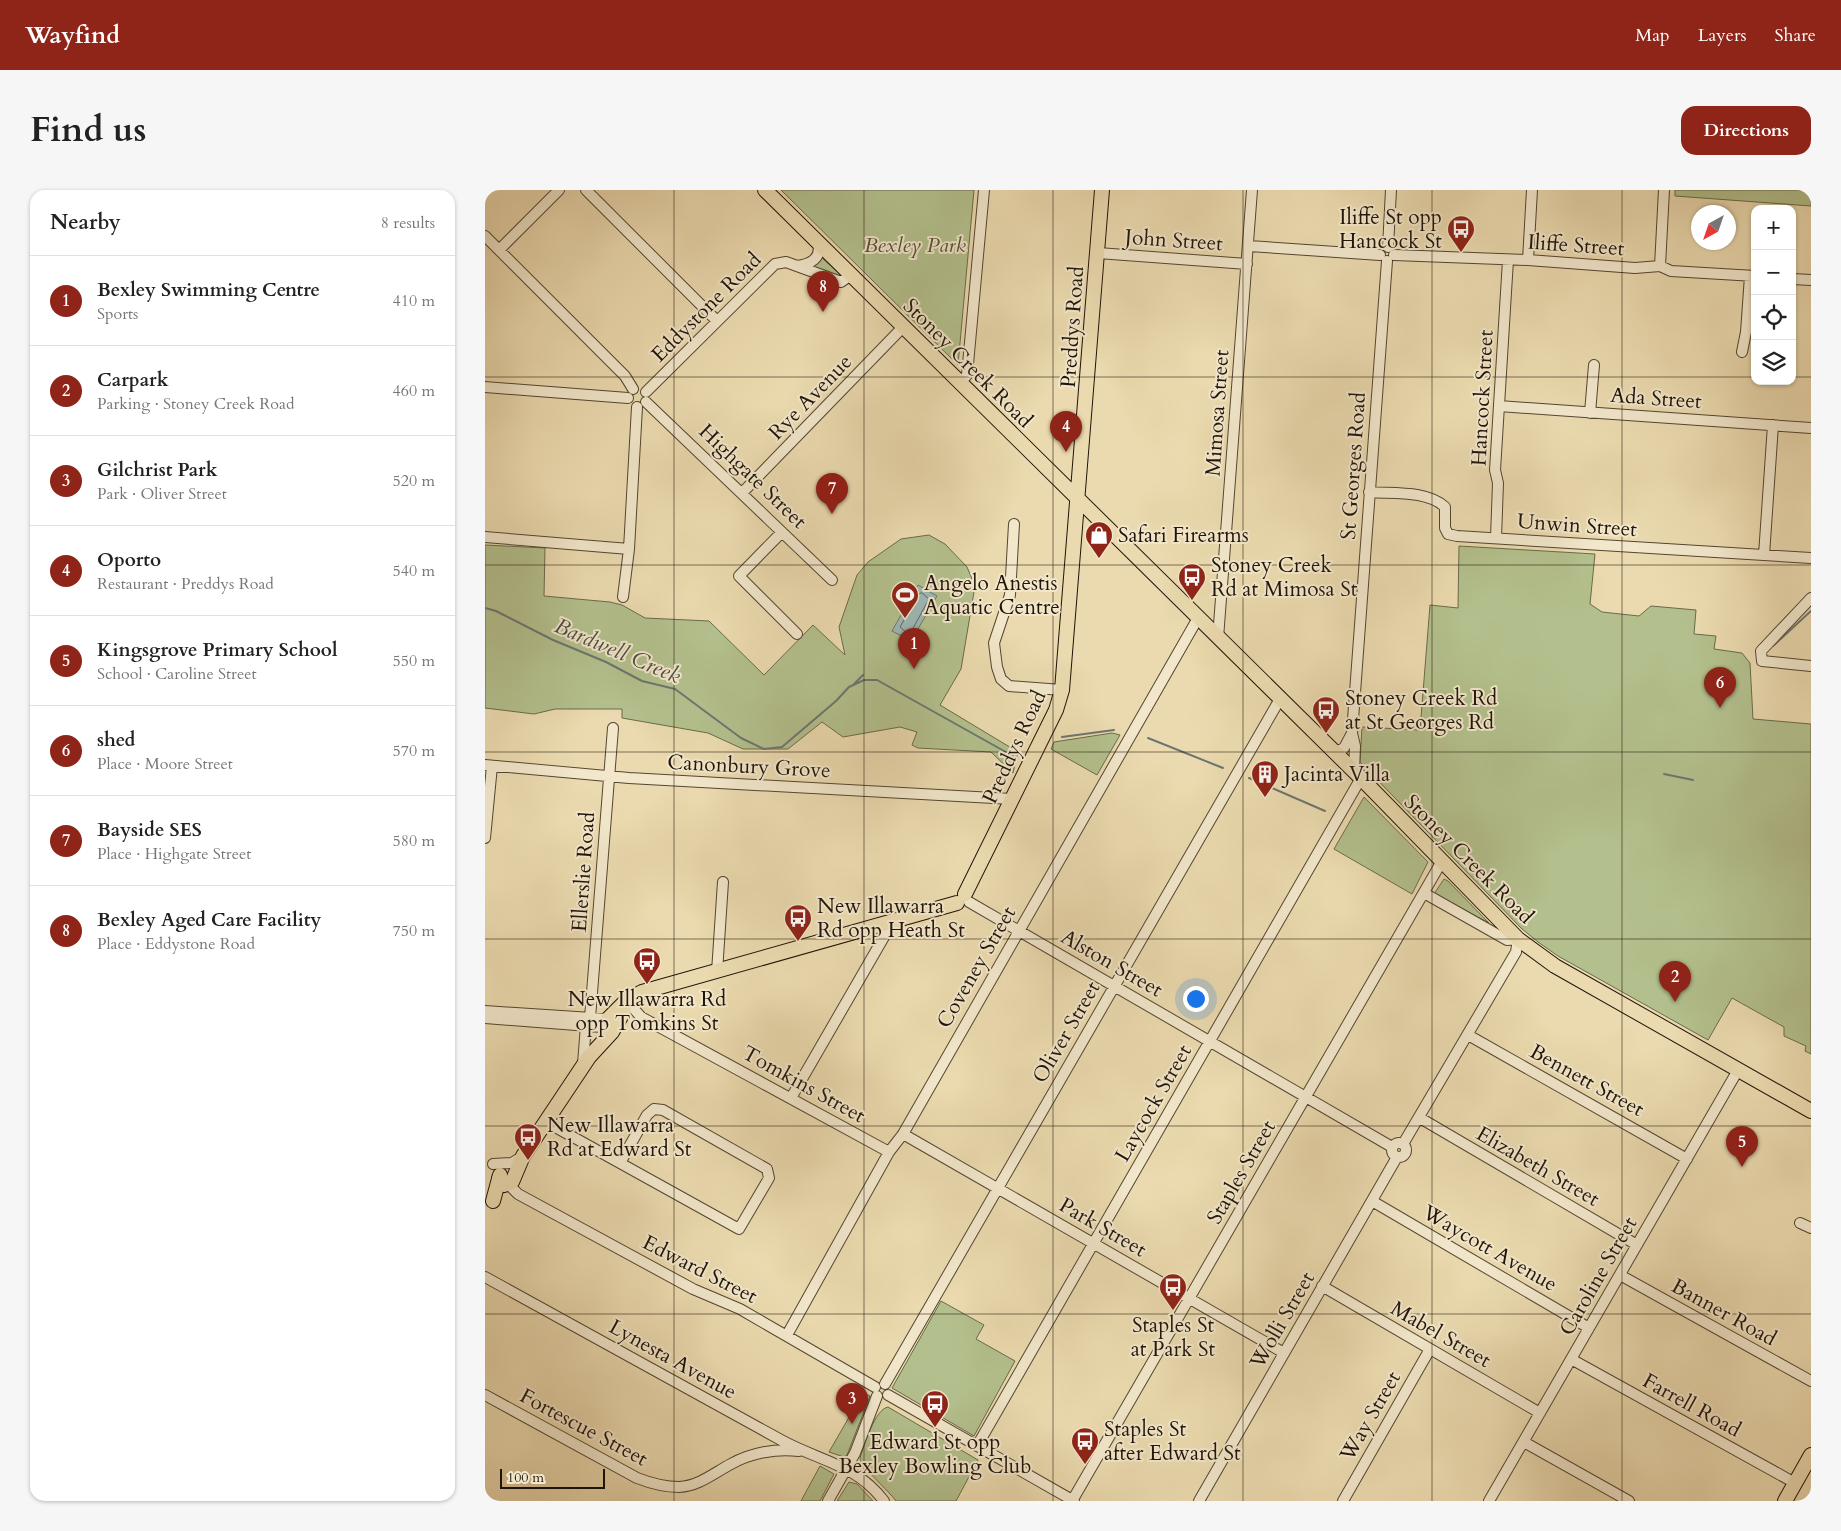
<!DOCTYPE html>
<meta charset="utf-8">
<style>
:root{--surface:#fff;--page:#f6f6f6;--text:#222;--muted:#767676;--line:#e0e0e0;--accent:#8f2418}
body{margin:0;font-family:Cardo,serif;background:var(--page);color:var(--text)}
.controls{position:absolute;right:15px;top:15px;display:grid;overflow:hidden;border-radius:10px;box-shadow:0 1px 4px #0004}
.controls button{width:45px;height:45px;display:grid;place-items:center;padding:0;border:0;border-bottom:1px solid var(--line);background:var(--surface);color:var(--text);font:25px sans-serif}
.compass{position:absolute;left:1206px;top:15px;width:45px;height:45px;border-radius:50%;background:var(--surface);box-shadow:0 1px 4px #0004;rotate:220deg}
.scale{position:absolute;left:15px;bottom:12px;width:105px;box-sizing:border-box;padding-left:5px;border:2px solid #201409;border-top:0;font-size:14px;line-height:18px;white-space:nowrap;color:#201409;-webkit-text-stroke:4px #f2e7cb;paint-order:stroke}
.you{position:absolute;left:710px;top:808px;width:18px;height:18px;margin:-12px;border:4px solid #fff;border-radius:50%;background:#1a73e8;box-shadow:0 0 0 8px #1a73e833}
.badge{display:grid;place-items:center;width:32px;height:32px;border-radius:50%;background:var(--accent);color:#fff;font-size:16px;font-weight:700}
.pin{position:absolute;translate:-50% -41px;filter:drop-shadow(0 1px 2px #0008)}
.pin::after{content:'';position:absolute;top:26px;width:18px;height:15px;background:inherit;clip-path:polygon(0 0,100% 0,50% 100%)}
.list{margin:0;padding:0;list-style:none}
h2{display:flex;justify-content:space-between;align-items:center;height:65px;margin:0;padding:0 20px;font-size:21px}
h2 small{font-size:16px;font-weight:400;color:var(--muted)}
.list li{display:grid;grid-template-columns:32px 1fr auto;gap:15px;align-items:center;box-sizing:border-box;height:90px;padding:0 20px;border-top:1px solid var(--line)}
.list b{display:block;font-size:19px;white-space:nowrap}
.list p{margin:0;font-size:16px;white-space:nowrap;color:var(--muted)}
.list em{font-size:16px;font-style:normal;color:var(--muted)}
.icon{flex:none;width:28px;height:28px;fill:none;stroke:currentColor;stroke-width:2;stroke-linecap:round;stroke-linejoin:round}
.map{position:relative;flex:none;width:1326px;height:1311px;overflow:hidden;border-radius:15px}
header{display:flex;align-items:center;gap:30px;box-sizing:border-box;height:70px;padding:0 25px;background:var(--accent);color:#fff}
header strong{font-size:24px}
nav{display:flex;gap:28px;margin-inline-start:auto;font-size:18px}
.intro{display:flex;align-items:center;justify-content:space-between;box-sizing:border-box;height:120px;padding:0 30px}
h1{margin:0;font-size:35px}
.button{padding:12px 22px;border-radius:15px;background:var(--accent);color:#fff;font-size:18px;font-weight:700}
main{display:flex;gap:30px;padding:0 30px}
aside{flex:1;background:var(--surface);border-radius:15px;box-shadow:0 1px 4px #0004}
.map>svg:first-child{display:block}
</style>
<header>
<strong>Wayfind</strong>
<nav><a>Map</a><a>Layers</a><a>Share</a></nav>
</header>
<div class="intro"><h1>Find us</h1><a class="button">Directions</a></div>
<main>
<aside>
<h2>Nearby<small>8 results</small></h2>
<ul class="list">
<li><span class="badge">1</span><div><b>Bexley Swimming Centre</b><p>Sports</p></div><em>410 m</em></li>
<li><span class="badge">2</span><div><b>Carpark</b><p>Parking · Stoney Creek Road</p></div><em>460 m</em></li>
<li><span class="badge">3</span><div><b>Gilchrist Park</b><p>Park · Oliver Street</p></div><em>520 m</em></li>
<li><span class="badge">4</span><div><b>Oporto</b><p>Restaurant · Preddys Road</p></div><em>540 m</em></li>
<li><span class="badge">5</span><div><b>Kingsgrove Primary School</b><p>School · Caroline Street</p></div><em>550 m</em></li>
<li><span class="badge">6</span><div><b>shed</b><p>Place · Moore Street</p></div><em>570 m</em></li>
<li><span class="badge">7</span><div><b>Bayside SES</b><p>Place · Highgate Street</p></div><em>580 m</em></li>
<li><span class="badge">8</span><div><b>Bexley Aged Care Facility</b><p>Place · Eddystone Road</p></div><em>750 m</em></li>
</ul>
</aside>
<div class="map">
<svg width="1326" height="1311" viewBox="0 0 1326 1311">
<rect width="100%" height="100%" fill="#ebdaaf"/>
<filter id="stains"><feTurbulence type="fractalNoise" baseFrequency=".004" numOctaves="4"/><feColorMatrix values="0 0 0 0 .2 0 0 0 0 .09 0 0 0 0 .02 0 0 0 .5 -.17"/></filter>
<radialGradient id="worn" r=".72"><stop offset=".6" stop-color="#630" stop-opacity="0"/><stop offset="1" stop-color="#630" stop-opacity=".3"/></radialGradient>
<!-- green -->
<path fill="#b3c08d" stroke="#6a6a4b" d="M296,0H489L473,175Z
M1190,0H1326V16L1190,6Z
M337,68L355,84V87L327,78Z
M444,345L460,354L482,377L490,396L476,479L455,515L533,562L528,583L506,562L433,558L427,555L432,542L415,537L358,547L337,532L303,559H258L223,543L137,528V519H70L49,524L0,518V355L60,358L59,406L125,412L137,415L160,428L224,431L279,485L328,435L360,465L354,437L372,385L383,372L416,349Z
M974,356L1110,364L1105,414L1117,422L1154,426L1166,416L1211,420L1209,444L1231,446L1229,459L1257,463L1265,473L1268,529L1326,534V864L1320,861L1321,856L1299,846V837L1247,808L1223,850L1073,766L1053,752L1036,738L875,572L877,537L935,540L945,415L973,418Z
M627,543L635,545L612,585L566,559L569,552Z
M879,607L943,672L927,704L849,659Z
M959,689L963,691L1004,733L949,704Z
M456,1111L499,1135L491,1149L530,1171L489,1246L407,1198Z
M378,1203L385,1206L362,1265L359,1267L344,1262Z
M403,1217L493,1270L471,1311H411C404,1301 375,1276 375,1268C379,1256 390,1219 403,1217Z
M335,1276L349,1284L335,1311H316Z
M364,1292L372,1294L388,1311H352Z"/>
<!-- water -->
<path fill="#9db8b6" stroke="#6b7671" d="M433,395L452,406L426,451L407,441Z"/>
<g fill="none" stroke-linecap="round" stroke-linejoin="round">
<!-- shore -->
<path stroke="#5e6660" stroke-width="1" d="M437,403L444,409L426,442L423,444L415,437L434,404Z"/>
<!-- stream -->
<path stroke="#6b7671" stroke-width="2" d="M0,418L11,421L68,450L121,472L157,491L190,499L256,548L279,559L297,557L351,511L364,497L379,490H392L528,566
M1288,456L1326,421
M369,494L378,485
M577,547L629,540
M663,548L738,578
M1179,584L1208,590
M764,588L840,621"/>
<!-- minor casing -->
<g stroke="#534632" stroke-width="12">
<path id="minor" d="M101,0L232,131
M0,46L140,186L148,199
M764,56L895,65
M903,57L906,0
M14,60L74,0
M613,63L762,74
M909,65L1043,70L1150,78L1175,76L1186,81L1270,86
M1043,70L1047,0
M312,76C325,74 337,69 333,53
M1175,76L1179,0
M1307,89L1326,90
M1257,162L1261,142L1265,86
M475,193L482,185L499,0
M0,197L143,208
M161,202L290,74L301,72L356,92L366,85
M161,212L347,390
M1014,216L1326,238
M1105,223L1109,175
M258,302L418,137
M884,302C907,304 942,300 960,317V338L963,344L972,346L1326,368
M529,334L525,405L509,453L512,477L516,489L524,496L577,500
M297,342L254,386L312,444
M0,347L144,359
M1011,348L1013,293L1010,280L1023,70
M1279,365L1288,235
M138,407L144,359L152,217
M1326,408L1276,461L1277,471L1326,476
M733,448L767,0
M867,543L870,556L869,581
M846,558L853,561L859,558L867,543L902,71
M0,575L144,588L527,609
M0,648L7,576
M484,712L907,957
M232,782L238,692
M153,809L149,819L156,827L404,962
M0,821L122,829
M0,828L117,837
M983,845L1202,969
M98,874L101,835L105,828L128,538
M306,908L407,733
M935,928L1152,1055
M61,932L254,1039L284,988L282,979L178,920L169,919L162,925L135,973
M418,944L799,1163
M907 960a7 7 0 1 1 14 0a7 7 0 1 1-14 0Z
M918,954L1031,762L1033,749L1022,750L939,703
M8,974L27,973L38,966
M24,995L33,1004L208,1099L255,1119L390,1197
M887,1011L1104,1138
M1315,1033L1326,1038
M1135,1085L1326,1191
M0,1087C99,1141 198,1195 296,1250C334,1271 371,1274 399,1311
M837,1096L1055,1223
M302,1145L404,962L418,944L713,428
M1086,1169L1310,1293
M400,1194L795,509
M0,1205L152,1288C165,1293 179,1297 194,1297C214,1296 229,1283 246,1274C266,1263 291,1258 314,1261
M403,1205L589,1311
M1039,1252L1144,1311
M492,1256L876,588
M343,1311L370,1263L392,1206
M587,1311L957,671
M714,1311L912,967
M858,1311L945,1159
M1004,1311L1253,880"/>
</g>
<!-- major casing -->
<g stroke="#201409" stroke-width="16">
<path id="major" d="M280,0L876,588L1033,749L1070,776L1326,921
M480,704L571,520L577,500L617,0
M123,829L142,810L157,802L472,713
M14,988L19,995L27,992L38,966L104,867L127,842L139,821
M8,1011L15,985
M1300,1311L1326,1265"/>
</g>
<!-- minor -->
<use href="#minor" stroke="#f2e7cb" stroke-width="10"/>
<!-- major -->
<use href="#major" stroke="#ebdaaf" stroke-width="14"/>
</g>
<!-- grid -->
<path fill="none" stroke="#201409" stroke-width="1" stroke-opacity="0.55" d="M189,0V1311M379,0V1311M568,0V1311M758,0V1311M947,0V1311M1137,0V1311M0,187H1270M1307,187H1326M0,375H1326M0,562H1326M0,749H1326M0,936H1326M0,1124H1326"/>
<!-- icons -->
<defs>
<g id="bus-pin" transform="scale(1.4375)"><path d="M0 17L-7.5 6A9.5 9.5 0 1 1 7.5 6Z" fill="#8f2418" stroke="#f2e7cb"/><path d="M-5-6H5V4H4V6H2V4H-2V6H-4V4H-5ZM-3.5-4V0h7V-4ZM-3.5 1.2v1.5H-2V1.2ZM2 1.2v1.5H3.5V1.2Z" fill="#fff"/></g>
<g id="shop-pin" transform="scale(1.4375)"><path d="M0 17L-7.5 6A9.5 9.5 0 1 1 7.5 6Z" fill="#8f2418" stroke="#f2e7cb"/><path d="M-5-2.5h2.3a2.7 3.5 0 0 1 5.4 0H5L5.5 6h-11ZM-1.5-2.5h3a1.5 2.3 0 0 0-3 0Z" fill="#fff"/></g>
<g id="stadium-pin" transform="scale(1.4375)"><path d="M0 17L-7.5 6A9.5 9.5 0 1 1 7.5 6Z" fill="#8f2418" stroke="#f2e7cb"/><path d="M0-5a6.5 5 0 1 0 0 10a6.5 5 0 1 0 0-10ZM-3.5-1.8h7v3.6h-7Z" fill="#fff"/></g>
<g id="building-pin" transform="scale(1.4375)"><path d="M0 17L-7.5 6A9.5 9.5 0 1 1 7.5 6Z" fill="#8f2418" stroke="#f2e7cb"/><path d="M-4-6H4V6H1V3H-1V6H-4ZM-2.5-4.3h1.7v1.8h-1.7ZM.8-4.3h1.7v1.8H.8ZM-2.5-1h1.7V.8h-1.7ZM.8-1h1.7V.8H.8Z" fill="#fff"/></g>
</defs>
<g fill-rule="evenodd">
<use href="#bus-pin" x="976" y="39"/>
<use href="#shop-pin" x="614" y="345"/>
<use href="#bus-pin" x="707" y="387"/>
<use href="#stadium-pin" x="420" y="405"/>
<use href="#bus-pin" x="841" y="520"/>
<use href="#building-pin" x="780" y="584"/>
<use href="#bus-pin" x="313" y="728"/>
<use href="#bus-pin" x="162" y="771"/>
<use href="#bus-pin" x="43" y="947"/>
<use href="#bus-pin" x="688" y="1097"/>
<use href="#bus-pin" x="450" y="1214"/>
<use href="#bus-pin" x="600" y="1251"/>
</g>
<g text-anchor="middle" stroke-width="4" stroke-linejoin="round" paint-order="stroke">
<!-- poi labels -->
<g font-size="21" fill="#201409" stroke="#f2e7cb" text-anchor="start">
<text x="957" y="34" text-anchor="end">Iliffe St opp<tspan x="957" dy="24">Hancock St</tspan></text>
<text x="633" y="352">Safari Firearms</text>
<text x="726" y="382">Stoney Creek<tspan x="726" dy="24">Rd at Mimosa St</tspan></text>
<text x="439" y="400">Angelo Anestis<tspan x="439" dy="24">Aquatic Centre</tspan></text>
<text x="860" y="515">Stoney Creek Rd<tspan x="860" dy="24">at St Georges Rd</tspan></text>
<text x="799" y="591">Jacinta Villa</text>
<text x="332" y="723">New Illawarra<tspan x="332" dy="24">Rd opp Heath St</tspan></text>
<text x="162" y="816" text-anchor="middle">New Illawarra Rd<tspan x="162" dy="24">opp Tomkins St</tspan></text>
<text x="62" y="942">New Illawarra<tspan x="62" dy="24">Rd at Edward St</tspan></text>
<text x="688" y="1142" text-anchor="middle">Staples St<tspan x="688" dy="24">at Park St</tspan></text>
<text x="619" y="1246">Staples St<tspan x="619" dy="24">after Edward St</tspan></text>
<text x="450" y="1259" text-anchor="middle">Edward St opp<tspan x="450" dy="24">Bexley Bowling Club</tspan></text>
</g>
<!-- street labels -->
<g font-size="21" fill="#201409" stroke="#f2e7cb">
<text transform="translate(689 50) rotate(4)" y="7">John Street</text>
<text transform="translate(1091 55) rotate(4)" y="7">Iliffe Street</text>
<text transform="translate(221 117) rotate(-45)" y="7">Eddystone Road</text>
<text transform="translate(587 137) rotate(-86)" y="7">Preddys Road</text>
<text transform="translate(483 173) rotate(45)" y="7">Stoney Creek Road</text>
<text transform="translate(325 207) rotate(-46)" y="7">Rye Avenue</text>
<text transform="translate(997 208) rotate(-87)" y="7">Hancock Street</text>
<text transform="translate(1171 208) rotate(4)" y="7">Ada Street</text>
<text transform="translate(732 223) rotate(-86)" y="7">Mimosa Street</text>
<text transform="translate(868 276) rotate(-86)" y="7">St Georges Road</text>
<text transform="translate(268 286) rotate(44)" y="7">Highgate Street</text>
<text transform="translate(1092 335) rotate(4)" y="7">Unwin Street</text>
<text transform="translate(529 557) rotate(-65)" y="7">Preddys Road</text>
<text transform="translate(264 576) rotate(3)" y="7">Canonbury Grove</text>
<text transform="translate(984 669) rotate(45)" y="7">Stoney Creek Road</text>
<text transform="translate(98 682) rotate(-86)" y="7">Ellerslie Road</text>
<text transform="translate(627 773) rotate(30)" y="7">Alston Street</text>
<text transform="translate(491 777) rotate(-60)" y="7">Coveney Street</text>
<text transform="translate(581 842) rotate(-60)" y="7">Oliver Street</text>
<text transform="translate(1102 890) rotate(29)" y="7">Bennett Street</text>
<text transform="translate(319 894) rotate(29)" y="7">Tomkins Street</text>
<text transform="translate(668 913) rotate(-60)" y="7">Laycock Street</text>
<text transform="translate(1053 976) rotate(30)" y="7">Elizabeth Street</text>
<text transform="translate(756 982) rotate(-60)" y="7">Staples Street</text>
<text transform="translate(618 1037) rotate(30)" y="7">Park Street</text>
<text transform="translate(1005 1058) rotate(30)" y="7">Waycott Avenue</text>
<text transform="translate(215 1079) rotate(27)" y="7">Edward Street</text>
<text transform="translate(1113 1086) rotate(-60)" y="7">Caroline Street</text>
<text transform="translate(1239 1122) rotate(29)" y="7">Banner Road</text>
<text transform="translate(797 1130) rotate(-60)" y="7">Wolli Street</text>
<text transform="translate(956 1144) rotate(30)" y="7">Mabel Street</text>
<text transform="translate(188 1169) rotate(29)" y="7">Lynesta Avenue</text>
<text transform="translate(1207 1215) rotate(29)" y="7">Farrell Road</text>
<text transform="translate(885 1226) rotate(-60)" y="7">Way Street</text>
<text transform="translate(99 1237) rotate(28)" y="7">Fortescue Street</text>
</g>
<!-- park labels -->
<g font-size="21" font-style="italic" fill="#535037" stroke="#f2e7cb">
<text x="430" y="62">Bexley Park</text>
</g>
<!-- water labels -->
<g font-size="22" font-style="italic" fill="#4c4d46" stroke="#f2e7cb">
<text transform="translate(133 460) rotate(23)" y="8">Bardwell Creek</text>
</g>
</g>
<rect width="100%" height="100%" filter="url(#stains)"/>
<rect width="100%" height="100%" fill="url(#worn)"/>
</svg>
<div class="controls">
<button>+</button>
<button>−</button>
<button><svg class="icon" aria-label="locate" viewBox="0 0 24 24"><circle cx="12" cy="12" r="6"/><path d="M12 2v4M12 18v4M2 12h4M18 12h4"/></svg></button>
<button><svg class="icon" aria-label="layers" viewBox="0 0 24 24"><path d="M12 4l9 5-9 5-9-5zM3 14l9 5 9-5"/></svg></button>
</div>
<svg class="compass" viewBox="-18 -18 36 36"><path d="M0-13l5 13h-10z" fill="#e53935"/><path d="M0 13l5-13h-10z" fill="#767676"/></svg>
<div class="scale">100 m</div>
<div class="you"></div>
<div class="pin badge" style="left:429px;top:479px">1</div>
<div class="pin badge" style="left:1190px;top:812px">2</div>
<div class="pin badge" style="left:367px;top:1234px">3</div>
<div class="pin badge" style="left:581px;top:262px">4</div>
<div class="pin badge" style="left:1257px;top:977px">5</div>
<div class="pin badge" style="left:1235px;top:518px">6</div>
<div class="pin badge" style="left:347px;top:324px">7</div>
<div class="pin badge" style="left:338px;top:122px">8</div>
</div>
</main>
